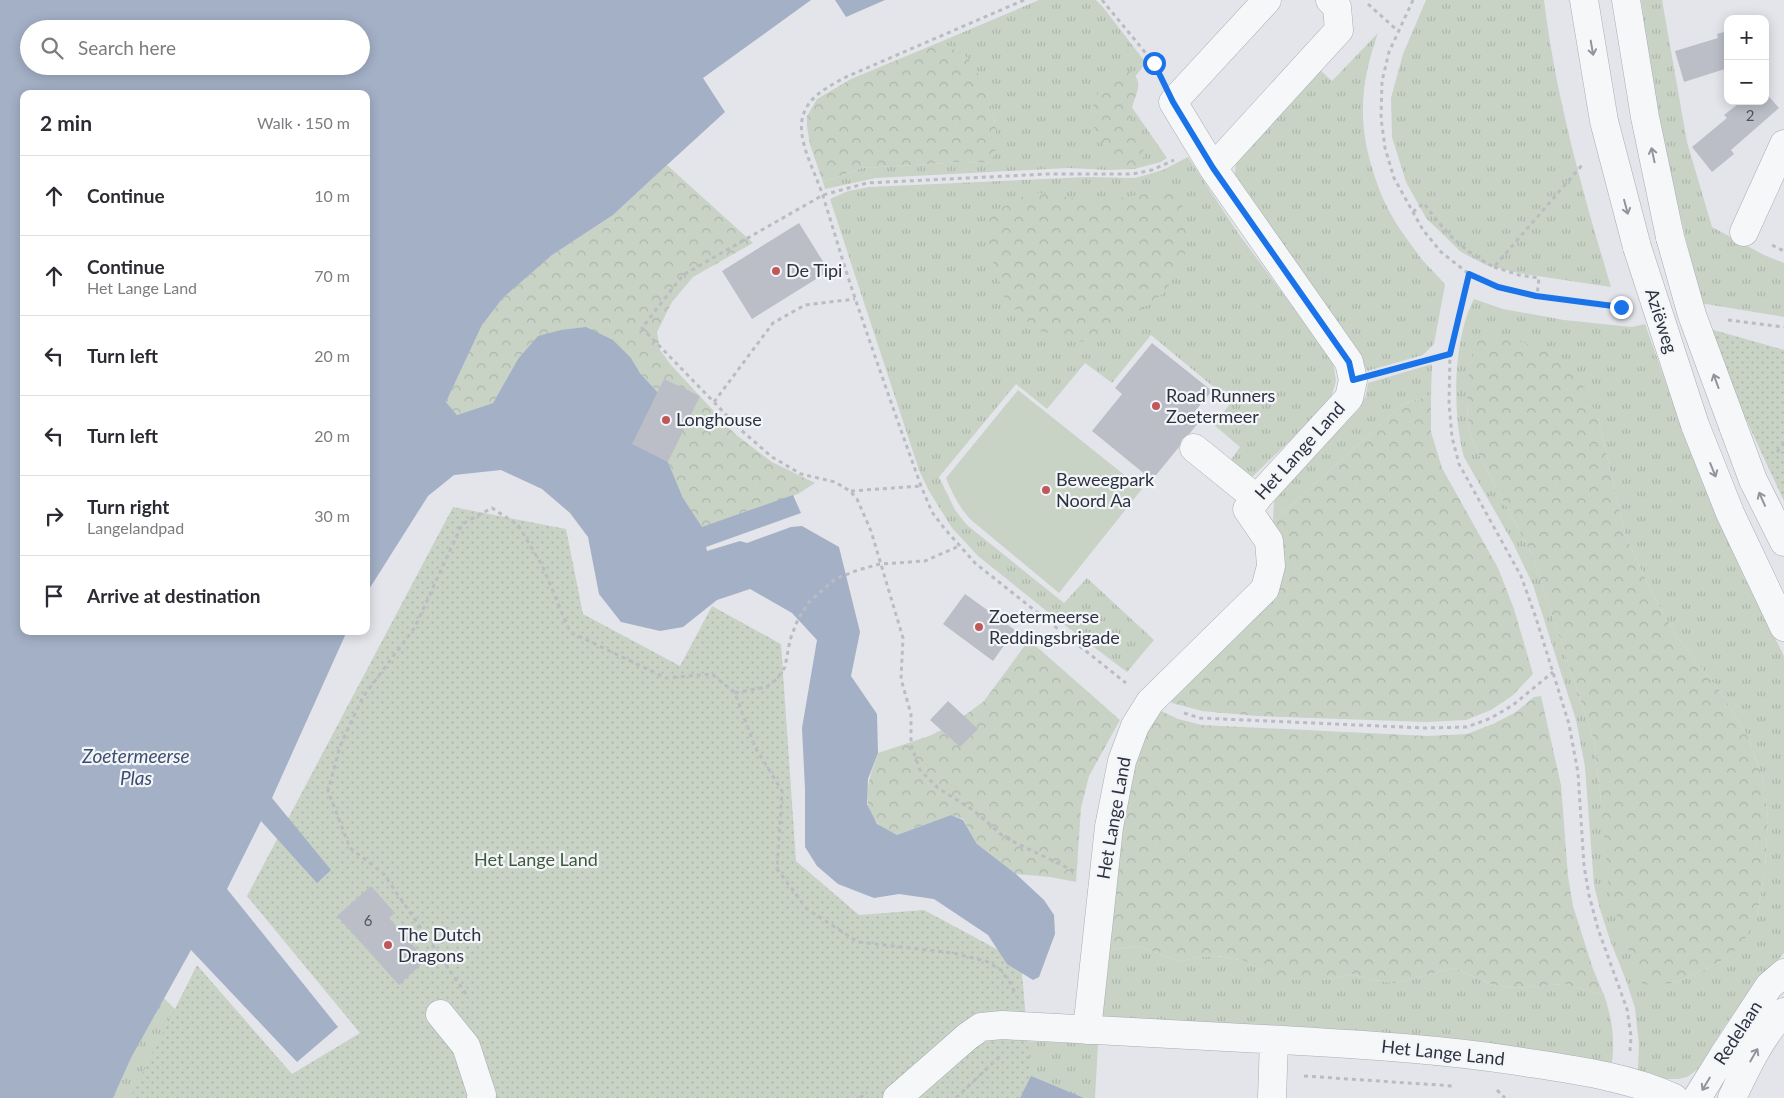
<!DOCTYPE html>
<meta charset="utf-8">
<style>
:root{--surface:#fff;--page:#f7f7f7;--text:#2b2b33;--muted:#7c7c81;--line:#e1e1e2}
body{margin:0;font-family:Lato,sans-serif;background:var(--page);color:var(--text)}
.controls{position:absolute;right:15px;top:15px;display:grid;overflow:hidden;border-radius:10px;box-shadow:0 2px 12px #0003}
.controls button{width:45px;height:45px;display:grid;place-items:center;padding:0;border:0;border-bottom:1px solid var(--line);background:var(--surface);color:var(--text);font:25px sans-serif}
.stop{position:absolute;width:15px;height:15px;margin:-11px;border:4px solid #1a73e8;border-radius:50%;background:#fff}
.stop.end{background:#1a73e8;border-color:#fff;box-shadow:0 1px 5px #0008}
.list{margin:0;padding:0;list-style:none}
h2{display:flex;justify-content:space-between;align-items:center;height:65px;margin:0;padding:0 20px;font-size:21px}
h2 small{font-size:16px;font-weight:400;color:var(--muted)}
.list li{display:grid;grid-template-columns:32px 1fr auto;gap:15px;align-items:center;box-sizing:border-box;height:80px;padding:0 20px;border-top:1px solid var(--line)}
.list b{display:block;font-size:19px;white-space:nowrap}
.list p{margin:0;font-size:16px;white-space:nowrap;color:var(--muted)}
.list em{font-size:16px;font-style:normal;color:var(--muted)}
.icon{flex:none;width:28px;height:28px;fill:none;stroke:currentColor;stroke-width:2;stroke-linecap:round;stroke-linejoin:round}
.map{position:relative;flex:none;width:1784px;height:1098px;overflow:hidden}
.search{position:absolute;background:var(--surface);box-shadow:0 2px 12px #0003;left:20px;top:20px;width:350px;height:55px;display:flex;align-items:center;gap:12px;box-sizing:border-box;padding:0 18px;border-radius:28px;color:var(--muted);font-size:19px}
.panel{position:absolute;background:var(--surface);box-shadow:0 2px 12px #0003;left:20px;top:90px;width:350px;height:545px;border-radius:10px}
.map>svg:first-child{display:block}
</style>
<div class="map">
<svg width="1784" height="1098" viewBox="0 0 1784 1098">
<defs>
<pattern id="grass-tufts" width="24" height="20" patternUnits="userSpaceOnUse" patternTransform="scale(1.25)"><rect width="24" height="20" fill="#c8d3c6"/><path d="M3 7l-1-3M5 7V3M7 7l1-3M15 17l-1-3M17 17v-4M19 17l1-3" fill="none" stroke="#acb6ab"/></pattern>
<pattern id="forest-crowns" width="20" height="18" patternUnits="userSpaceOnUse" patternTransform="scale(1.25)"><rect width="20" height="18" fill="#c8d3c6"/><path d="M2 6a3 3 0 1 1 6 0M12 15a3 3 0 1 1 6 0" fill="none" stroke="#acb6ab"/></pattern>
<pattern id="park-dots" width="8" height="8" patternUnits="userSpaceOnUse" patternTransform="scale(1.25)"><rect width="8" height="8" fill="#c8d3c6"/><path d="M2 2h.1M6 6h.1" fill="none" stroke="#acb6ab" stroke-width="1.8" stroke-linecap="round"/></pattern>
</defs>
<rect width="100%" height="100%" fill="#e4e5ea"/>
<!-- grass -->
<path fill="url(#grass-tufts)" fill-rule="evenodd" d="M1039,0H1096L1103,7L1146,63L1122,93L1167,158L1161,162L1134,169L1109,170L1068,168L876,178L825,189L823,182L862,168L963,162L991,163L995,122L988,97L978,73L964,55L940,42Z
M1426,0H1544C1556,98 1583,193 1611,287L1518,273L1486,265L1461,252L1426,218L1406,182L1392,137L1391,98L1403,54Z
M1641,0H1662L1687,142L1712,227L1764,255L1784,263V317L1706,304L1696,307L1689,251L1666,157L1654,94Z
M1378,33C1361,81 1357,121 1373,171C1378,188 1386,207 1396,223C1403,234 1412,246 1420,257C1428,267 1438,275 1445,285L1434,344L1423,355L1367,371L1359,352L1289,260L1237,186L1235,174L1236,162L1319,69L1332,81Z
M1188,157L1238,233L1333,361L1336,381L1330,402L1251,478L1230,461L1240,447L1214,425L1232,401L1216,389L1151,335L1112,383L1085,363L1047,409L1016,384L939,477L955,510L967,525L1064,603L1087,578L1154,640L1127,672L1054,617L978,556L952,528L929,491L919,470L830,199L848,191L869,187L1086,177L1135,178L1163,170Z
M1474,299L1503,309L1564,320L1632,327L1645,324L1681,425L1708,494L1744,577L1784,656V953L1750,991L1726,1024L1697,1070L1687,1077L1678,1079H1666L1638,1071L1639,1044L1635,1008L1627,983L1610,940L1600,909L1594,885L1585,767L1576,720L1533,585L1513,543L1464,457C1452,414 1453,338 1474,299ZM1467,404L1598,418L1626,537L1652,593L1677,637L1722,694L1747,735L1762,776L1768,817L1765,870L1757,916L1730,956L1706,969L1674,983L1601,801L1594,740L1533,557L1476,449L1469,430Z
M1432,364L1431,395L1403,404L1273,522L1274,502L1281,485L1360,408L1366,395L1368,383Z
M1139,946L1180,962L1198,957L1217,956L1245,961L1265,972L1323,980L1352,974L1373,980L1395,983L1454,968L1493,985L1517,988L1564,984L1604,995C1612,1018 1615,1039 1612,1063L1579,1057L1099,1018L1106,950Z
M164,998L262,1098H113L131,1058Z
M1019,1041L1098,1044L1095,1098H1084L1031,1077L1020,1098H962Z"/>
<!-- forest -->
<path fill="url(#forest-crowns)" d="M940,42C947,46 957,50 964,55C984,71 997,119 997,144C996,150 993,157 991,163L963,162L862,168L823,182L810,145L807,126V116L817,99L851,79Z
M1130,71C1144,81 1137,91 1133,104C1130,112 1131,121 1130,129L1142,147L1145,155L1137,168L1122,169C1105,149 1082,124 1097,96C1099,92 1101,86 1105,83C1111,77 1122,74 1130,71Z
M667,165L753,243L693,277L672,302L657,332L660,350L671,365L735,434L772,462L815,483L798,494L702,528L683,498L668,462L634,443L660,395L640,373L631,358L518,359L493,403L457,415L446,402L482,325L503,298L552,255L613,215Z
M1166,189L1180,196L1188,232L1184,258L1165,292L1119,326L1083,342L1036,330L1005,299L986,240L990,214L1030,192L1096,201L1128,197Z
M1477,333L1515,340L1556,354L1582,384L1598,418L1626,537L1652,593L1677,637L1722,694L1747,735L1762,776L1768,817L1765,870L1757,916L1746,937L1730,956L1706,969L1674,983L1643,985L1624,938L1609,891L1601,801L1594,740L1533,557L1476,449L1469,430L1467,404L1469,369Z
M1431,395V432L1442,468L1498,568L1514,609L1533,674L1512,696L1491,710L1466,720L1427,722L1257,716L1202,711L1172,703L1170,700L1283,548L1273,522L1403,404Z
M1029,640L1120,720L1089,776L1081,808L1076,882L1050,877L1016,874L977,844L963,819L951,815L897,835C891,832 881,828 877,823C859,802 870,776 878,753L929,736L952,725L984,701Z
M1541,696L1561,785L1568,876L1573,906L1593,969L1604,995L1564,984L1517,988L1493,985L1454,968L1395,983L1373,980L1352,974L1323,980H1289L1265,972L1245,961L1218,956L1198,957L1180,962L1139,946L1106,950L1121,833L1134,758L1151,721L1161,711L1178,719L1202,725L1428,736L1467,734L1493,724L1516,712L1534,697Z"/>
<!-- park -->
<path fill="url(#park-dots)" d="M1703,327L1784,350V501Z
M453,507L566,529L583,614L680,666L712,606L781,644L796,861L859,915L924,910L1021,962L1031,1076L1020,1098H130L197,965L292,1074L360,1033L247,896Z"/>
<!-- pitch -->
<path fill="#c8d3c6" d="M1018,390L1142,489L1059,593L970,519C959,507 952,493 946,478Z"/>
<!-- water -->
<path fill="#a3b0c6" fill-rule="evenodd" d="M0,0H811L703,78L725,112L667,165L613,215L552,255L503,298L482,325L446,402L457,415L493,403L518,359L538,336L561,330L586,327L613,340L631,358L640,373L660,395L634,443L668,462L683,498L702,527L793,495L801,513L706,547L707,551L740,541L747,543L791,527L802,526L839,547L860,632L851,676L877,714L878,753L868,779L867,804L877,824L897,835L951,815L963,820L977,844L1016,874L1044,900L1054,915L1055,934L1039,977L1033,980L1007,964L988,935L934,899L899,894L874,898L838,884L817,866L805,847V789L802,728L817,640L792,613L750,589L717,600L683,627L660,631L621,622L599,594L588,537L570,513L542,489L501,470L454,475L428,496L366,594V94H24V631H347L272,798L331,870L317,883L261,821L227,889L338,1027L297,1062L191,950L131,1058L113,1098H0ZM29,29H361V66H29Z
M835,0H885L846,17Z
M1031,1076L1084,1098H1020Z"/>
<!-- building -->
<path fill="#bbbec6" d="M1728,31V68L1684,82L1675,51L1718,38L1717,34Z
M1765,92L1779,108L1731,150L1734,154L1712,172L1692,147L1727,118L1724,115L1742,101H1765Z
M799,223L829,271L752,319L722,271Z
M1152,343L1212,391L1190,417L1198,423L1190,433L1182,439L1179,447L1152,480L1092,431L1122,394L1115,388Z
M664,379L700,396L668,462L632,444Z
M965,594L1015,630L993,661L943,624Z
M948,701L978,729L960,747L930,720Z
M371,886L395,913L389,918L426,960L399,985L337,916Z"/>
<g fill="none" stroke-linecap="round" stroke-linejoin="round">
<!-- minor casing -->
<g stroke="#a9acb4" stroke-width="29">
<path id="minor" d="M1584,0L1604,121L1637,247
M1626,0L1645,117L1670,237
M1213,168L1339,30L1337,7L1330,0
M1744,232L1784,144
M1695,425L1730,513L1784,627
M1733,426L1753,480L1784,542
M1194,448L1257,499
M440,1014L466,1046L482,1095L481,1098
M1087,1030L1109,827L1122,761L1135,726L1150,702L1265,589L1271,566L1269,541L1247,509L1349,398L1353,380L1349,362L1213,168L1173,102L1267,0
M897,1098L968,1036L981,1027L1002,1025C1089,1030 1177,1035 1265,1039C1349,1044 1433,1048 1517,1061C1568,1069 1627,1076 1674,1098
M1272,1098L1274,1040
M1697,1098L1723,1056L1769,986L1784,973
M1732,1098C1746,1068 1761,1036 1784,1012"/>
</g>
<!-- path -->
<path stroke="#babcc2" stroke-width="3" stroke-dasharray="4 4" stroke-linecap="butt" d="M1024,0L846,77C828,87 806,97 802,120C798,143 816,174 823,196C834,231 844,266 856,301C877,363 899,425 921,486L932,512L944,528L975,563L1126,683
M1102,0L1154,63L1158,72
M1413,0L1389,52L1382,81L1381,118L1385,148L1394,178L1423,230L1441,252L1469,274L1498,287L1537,297L1621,307
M1368,4L1398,31
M1413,212L1424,203C1446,234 1461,249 1494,267L1583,164
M1772,245L1784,251
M1494,267L1519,275L1539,278L1537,296
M1469,274L1450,354L1449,404L1452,437L1459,464L1521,576L1536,618L1569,724L1578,773L1584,866L1589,895L1598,929L1627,1009L1631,1036L1630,1051
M1728,320L1784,327
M1383,372L1450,354
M714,402L773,323L805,305L855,299
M1777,452L1784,443
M851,491L921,486
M735,693L766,687L777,679L785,667L790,640L798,619L809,602L835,579L858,570L880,564L925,561L959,546
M1184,713L1200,718L1425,728L1467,727L1491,718L1513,705L1553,672
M1074,871L1004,837L973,810L938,788L920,770L911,745V714L901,679L903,638L871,531L857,499L850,491L835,482L801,474L772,457L741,430L642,328L683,275L823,195L867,183L1048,174H1133L1152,170L1174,160
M466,994L383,873L350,848L328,791L340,746L363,697L415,627L462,524L492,508L518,525L542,565L570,632L666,678L712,674L735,693L755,747L782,791L777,869L807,909L858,942L953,953L986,961L1001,970L1011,984L1016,996
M1304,1076L1453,1086
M1497,1090L1505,1098
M860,1098L867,1092
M956,1098L1000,1056"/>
<!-- minor -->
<use href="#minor" stroke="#f6f7f9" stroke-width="28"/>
<!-- minor-bridge casing -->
<g stroke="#a9acb4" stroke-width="29" stroke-linecap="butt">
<path id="minor-bridge" d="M1670,237L1692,315L1733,426
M1637,247L1695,425"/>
</g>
<!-- minor-bridge -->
<use href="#minor-bridge" stroke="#f6f7f9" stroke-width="28"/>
</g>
<!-- one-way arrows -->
<defs><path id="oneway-shaft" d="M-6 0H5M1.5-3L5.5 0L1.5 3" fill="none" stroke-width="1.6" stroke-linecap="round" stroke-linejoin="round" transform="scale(1.25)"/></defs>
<g stroke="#92949d">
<use href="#oneway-shaft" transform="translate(1592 48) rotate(80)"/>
<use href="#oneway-shaft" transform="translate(1653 155) rotate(-102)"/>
<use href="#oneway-shaft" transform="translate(1626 207) rotate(75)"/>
<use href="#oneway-shaft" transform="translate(1716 381) rotate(-110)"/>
<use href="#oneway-shaft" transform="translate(1713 470) rotate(68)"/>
<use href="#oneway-shaft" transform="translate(1762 499) rotate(-114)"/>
<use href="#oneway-shaft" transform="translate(1754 1055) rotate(-60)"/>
<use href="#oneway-shaft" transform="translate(1706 1084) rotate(121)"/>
</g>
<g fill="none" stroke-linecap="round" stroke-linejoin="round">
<!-- route -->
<path stroke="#1a73e8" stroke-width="6" d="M1154,63L1173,102L1213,168L1349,362L1353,380L1450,354L1469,274L1498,287L1536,296L1621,307"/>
</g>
<!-- markers -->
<g fill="#c0585a" stroke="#f3f5f8" stroke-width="2">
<circle cx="776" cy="271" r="5"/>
<circle cx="1156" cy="406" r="5"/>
<circle cx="666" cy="420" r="5"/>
<circle cx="1046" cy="490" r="5"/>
<circle cx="979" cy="627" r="5"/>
<circle cx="388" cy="945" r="5"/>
</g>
<g text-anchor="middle" stroke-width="4.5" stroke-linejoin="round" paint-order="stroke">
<!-- number labels -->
<g font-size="15" fill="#505562">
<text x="1750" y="121">2</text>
<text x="368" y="926">6</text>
</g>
<!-- poi labels -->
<g font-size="18" fill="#2d3241" stroke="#f3f5f8" text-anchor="start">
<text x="786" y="277">De Tipi</text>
<text x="1166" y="402">Road Runners<tspan x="1166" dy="21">Zoetermeer</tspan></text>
<text x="676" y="426">Longhouse</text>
<text x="1056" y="486">Beweegpark<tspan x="1056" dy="21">Noord Aa</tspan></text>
<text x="989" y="623">Zoetermeerse<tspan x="989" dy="21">Reddingsbrigade</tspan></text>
<text x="398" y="941">The Dutch<tspan x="398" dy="21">Dragons</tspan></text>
</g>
<!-- street labels -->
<g font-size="18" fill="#2d3241" stroke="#f3f5f8">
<text transform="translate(1661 321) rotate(72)" y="6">Aziëweg</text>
<text transform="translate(1300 451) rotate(-48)" y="6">Het Lange Land</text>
<text transform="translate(1114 818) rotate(-80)" y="6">Het Lange Land</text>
<text transform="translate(1738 1033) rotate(-57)" y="6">Redelaan</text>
<text transform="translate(1443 1053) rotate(6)" y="6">Het Lange Land</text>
</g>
<!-- park labels -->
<g font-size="18" fill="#3e5b3c" stroke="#f3f5f8">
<text x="536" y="866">Het Lange Land</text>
</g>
<!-- water labels -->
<g font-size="19" font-style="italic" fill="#3c4d70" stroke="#f3f5f8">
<text x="136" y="763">Zoetermeerse<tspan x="136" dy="22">Plas</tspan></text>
</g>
</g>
</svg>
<div class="controls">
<button>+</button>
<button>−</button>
</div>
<div class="stop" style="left:1154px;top:63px"></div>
<div class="stop end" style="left:1621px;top:307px"></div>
<div class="search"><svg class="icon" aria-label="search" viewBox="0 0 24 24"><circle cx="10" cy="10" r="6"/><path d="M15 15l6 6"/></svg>Search here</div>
<section class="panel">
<h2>2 min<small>Walk · 150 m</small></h2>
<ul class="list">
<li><svg class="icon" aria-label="ahead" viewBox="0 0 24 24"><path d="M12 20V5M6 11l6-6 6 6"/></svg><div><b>Continue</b></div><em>10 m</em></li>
<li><svg class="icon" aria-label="ahead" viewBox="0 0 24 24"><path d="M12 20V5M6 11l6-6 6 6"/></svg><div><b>Continue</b><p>Het Lange Land</p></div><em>70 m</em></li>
<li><svg class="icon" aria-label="left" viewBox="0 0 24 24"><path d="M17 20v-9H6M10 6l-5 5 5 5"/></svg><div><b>Turn left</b></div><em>20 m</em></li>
<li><svg class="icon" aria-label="left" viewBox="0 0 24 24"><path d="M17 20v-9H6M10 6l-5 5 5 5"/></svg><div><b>Turn left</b></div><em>20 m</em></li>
<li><svg class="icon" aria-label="right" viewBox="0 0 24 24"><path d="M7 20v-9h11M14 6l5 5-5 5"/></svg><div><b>Turn right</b><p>Langelandpad</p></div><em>30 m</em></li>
<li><svg class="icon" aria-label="arrive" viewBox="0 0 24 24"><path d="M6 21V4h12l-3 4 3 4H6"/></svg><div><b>Arrive at destination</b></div></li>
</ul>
</section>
</div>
